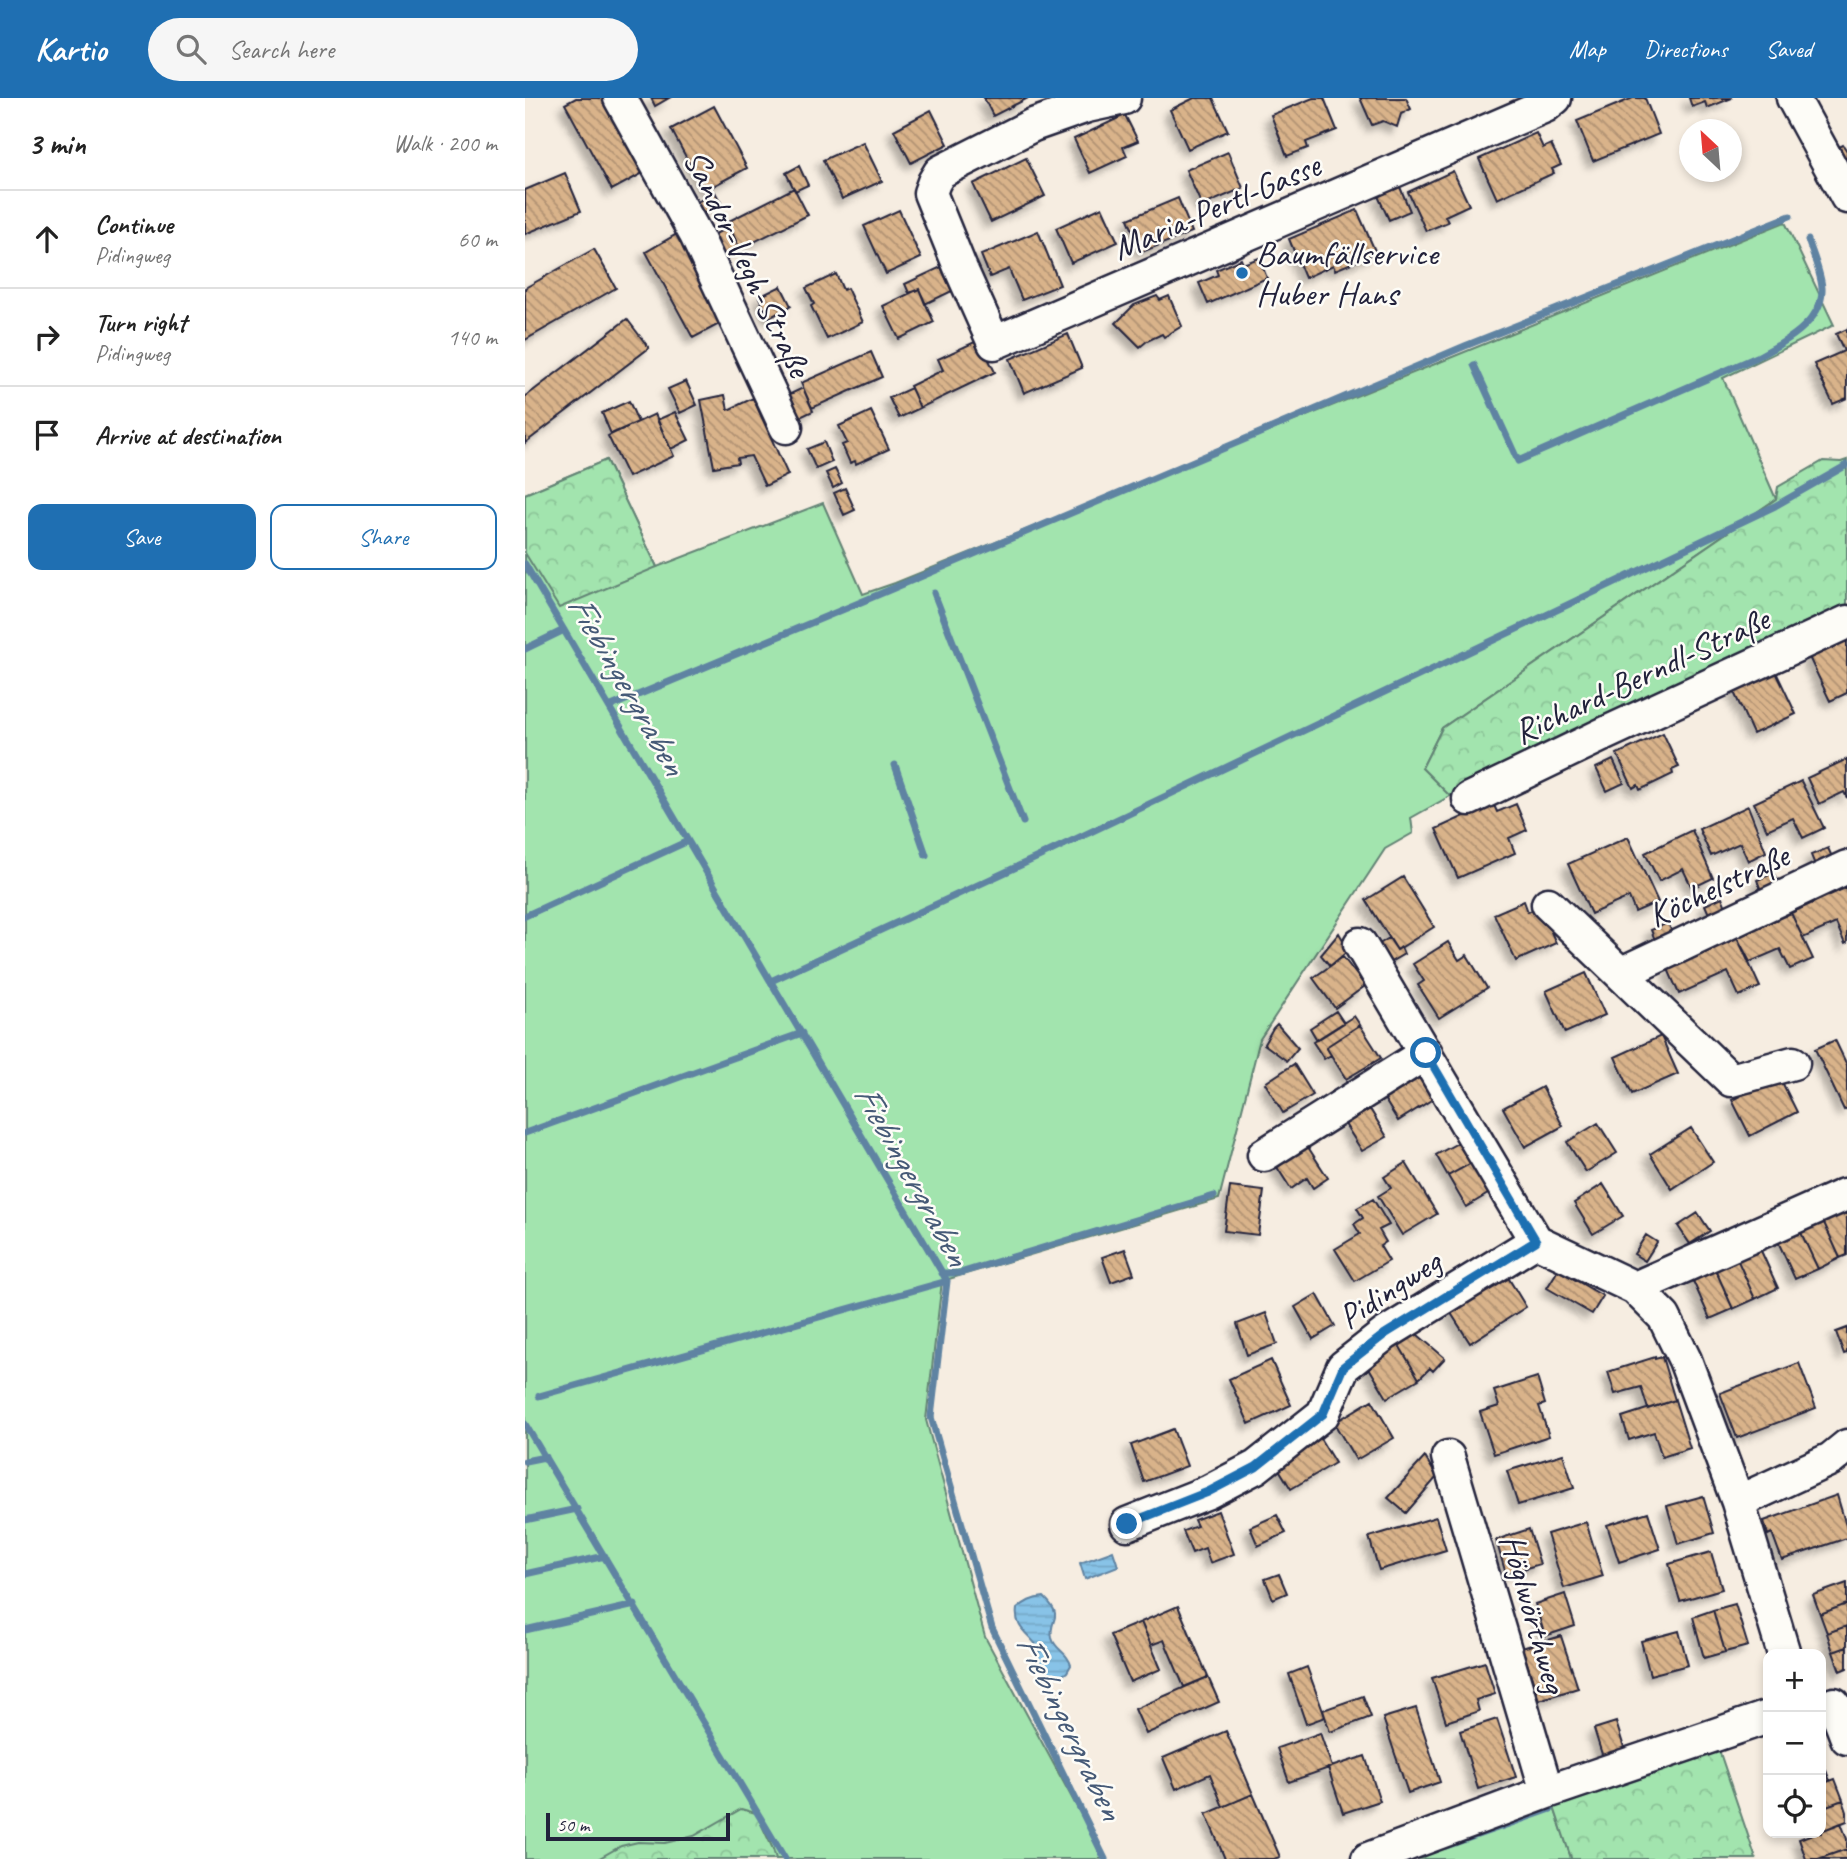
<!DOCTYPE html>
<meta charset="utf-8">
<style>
:root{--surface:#fff;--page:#f6f6f6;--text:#222;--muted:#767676;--line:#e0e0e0;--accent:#1f6fb2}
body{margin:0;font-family:Caveat,sans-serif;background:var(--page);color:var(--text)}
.controls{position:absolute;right:21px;bottom:21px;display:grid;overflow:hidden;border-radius:14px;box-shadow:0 4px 10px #0003}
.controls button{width:63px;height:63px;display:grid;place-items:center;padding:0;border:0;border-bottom:2px solid var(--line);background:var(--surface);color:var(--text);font:35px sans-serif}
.compass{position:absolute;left:1154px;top:21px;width:63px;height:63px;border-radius:50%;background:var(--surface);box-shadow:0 4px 10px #0003;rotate:334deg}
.scale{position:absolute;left:21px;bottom:18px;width:184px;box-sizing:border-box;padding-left:7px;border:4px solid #22223b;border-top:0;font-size:19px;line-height:24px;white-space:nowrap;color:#22223b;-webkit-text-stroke:5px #fdfcf7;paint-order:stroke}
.stop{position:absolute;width:21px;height:21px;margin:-16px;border:5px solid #1f6fb2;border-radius:50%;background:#fff}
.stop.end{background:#1f6fb2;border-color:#fff;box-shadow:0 2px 7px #0008}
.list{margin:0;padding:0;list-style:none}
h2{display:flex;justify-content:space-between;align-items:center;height:91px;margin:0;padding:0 28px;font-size:30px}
h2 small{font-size:23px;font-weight:400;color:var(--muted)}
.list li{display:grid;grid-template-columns:46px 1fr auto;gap:21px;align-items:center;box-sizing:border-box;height:98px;padding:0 28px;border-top:2px solid var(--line)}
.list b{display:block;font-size:26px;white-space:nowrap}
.list p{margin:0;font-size:23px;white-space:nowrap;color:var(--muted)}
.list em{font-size:23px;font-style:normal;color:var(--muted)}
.actions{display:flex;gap:14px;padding:21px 28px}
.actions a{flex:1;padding:16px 0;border:2px solid var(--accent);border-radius:14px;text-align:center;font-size:24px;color:var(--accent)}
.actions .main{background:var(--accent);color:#fff}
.icon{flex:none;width:38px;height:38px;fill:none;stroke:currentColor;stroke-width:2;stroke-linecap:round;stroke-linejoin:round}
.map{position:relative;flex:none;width:1322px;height:1761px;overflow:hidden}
header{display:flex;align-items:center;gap:42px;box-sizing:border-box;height:98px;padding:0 35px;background:var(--accent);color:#fff}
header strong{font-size:33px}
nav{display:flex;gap:38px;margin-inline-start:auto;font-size:24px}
.search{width:490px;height:63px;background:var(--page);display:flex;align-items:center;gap:18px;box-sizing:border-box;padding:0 24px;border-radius:38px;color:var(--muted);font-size:26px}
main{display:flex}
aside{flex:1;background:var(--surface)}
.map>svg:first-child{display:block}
</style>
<header>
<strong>Kartio</strong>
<div class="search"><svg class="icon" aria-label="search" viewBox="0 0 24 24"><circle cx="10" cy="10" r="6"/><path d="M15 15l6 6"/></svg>Search here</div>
<nav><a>Map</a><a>Directions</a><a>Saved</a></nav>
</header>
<main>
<aside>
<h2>3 min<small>Walk · 200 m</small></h2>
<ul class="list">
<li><svg class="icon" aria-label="ahead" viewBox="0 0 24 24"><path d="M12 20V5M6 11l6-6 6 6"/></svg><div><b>Continue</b><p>Pidingweg</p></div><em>60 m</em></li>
<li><svg class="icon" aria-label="right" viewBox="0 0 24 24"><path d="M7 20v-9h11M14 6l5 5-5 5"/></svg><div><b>Turn right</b><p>Pidingweg</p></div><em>140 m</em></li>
<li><svg class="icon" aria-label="arrive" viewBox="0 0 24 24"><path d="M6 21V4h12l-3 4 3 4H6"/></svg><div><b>Arrive at destination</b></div></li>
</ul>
<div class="actions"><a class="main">Save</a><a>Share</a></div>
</aside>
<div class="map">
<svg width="1322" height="1761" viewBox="0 0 1322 1761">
<defs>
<pattern id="forest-crowns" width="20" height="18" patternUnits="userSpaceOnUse" patternTransform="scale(1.75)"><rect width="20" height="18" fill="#a2e4ae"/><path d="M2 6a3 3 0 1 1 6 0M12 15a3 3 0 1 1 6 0" fill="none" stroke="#8bc397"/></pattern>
<pattern id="water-rules" width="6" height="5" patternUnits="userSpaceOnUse" patternTransform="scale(1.75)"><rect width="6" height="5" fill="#88c3e7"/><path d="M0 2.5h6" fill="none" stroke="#75a7c7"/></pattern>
<pattern id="building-back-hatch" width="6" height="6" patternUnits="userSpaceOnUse" patternTransform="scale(1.75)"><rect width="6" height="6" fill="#d9b38a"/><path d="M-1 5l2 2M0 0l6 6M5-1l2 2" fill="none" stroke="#b09172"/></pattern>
<filter id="shadow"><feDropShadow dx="-6" dy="6" stdDeviation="3.5" flood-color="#0004"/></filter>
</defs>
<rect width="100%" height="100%" fill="#f6ede1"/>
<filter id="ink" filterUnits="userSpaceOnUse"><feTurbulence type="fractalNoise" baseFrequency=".0143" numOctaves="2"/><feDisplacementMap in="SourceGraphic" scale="14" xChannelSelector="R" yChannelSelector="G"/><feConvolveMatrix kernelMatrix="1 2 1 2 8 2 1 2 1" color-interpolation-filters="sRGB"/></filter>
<g filter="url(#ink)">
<!-- green -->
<path fill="#a2e4ae" stroke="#628374" stroke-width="2" d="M1260,124L1309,227L1198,280L1251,401L917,630L897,670L925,698L886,720L888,735L860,751L735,941L694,1101L417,1183L401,1322L460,1539L580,1761H0V396L81,362L132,469L298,405L338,496L370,485Z
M1029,1709L1046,1760L1045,1761H882Z"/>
<!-- forest -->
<path fill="url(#forest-crowns)" stroke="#628374" stroke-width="2" d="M81,362L132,469L34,510L0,455V396Z
M1322,362V514L948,684L925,698L897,670L917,630L1251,401L1253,389L1298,363L1316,364Z
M1194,1652L1231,1761H1045L1046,1760L1029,1709Z
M216,1711L231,1715L248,1751L251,1761H73L96,1748L113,1744L140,1745L169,1738Z"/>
<!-- water -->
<path fill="url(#water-rules)" stroke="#5f83a2" stroke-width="2" d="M588,1453L593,1468L560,1481L555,1465Z
M519,1499C541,1521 523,1520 527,1540C530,1552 542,1553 546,1567L542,1574L535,1579C520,1578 510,1566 514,1551C506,1537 489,1531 492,1511C500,1504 507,1500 519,1499Z"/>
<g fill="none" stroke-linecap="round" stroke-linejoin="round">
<!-- stream -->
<path stroke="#5f83a2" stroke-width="7" d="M949,267L993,363L1232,259C1257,246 1299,224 1297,190C1296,175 1288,157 1283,142
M0,466L422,1183L406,1319L467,1530L580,1761
M409,495L498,724
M0,551L39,532
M84,609L336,504L940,248L1265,118
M370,667L401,757
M0,818L163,743
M246,883L513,759L1250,408L1322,367
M0,1035L277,935
M417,1175H435L689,1098
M14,1298L422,1183
M0,1326L260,1761
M0,1363L20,1359
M0,1422L52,1411
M0,1476L80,1458
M0,1532L110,1507
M921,1748L1026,1711"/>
</g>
<!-- building -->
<path fill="url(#building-back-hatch)" stroke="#22223b" stroke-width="2" filter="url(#shadow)" d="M51,0H77L118,75L87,92L40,6Z
M126,0H144L130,8Z
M459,0H503L468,18Z
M669,0H688L703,33L663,51L645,12Z
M788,0H799L812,32L781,44L783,50L762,58L746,17Z
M835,0H881L886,11L876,16L872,29L858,23L847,27Z
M1108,0H1120L1134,36L1068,63L1052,23Z
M1164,0H1207L1182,10L1180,4L1167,9Z
M189,8L222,70L179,93L146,31Z
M406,12L423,46L386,65L369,32Z
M600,17L613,43L598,49L602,58L565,75L549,41Z
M1011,35L1018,50L1026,46L1036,67L1027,71L1029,75L972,101L954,61Z
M338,44L357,83L317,101L298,62Z
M1318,47L1322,53V69L1308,52Z
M703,54L718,90L677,108L661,72Z
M501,60L520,98L466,124L448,86Z
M274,68L283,87L270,93L261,75Z
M928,73L944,107L920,118L923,124L901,133L883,94Z
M40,75L56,113L0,136V92Z
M875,89L885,113L864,122L853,98Z
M269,90L283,117L215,151L202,124Z
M190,94L196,105L174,118L167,107Z
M653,100L667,134L617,154L603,121Z
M577,109L593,144L546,165L531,130Z
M374,112L396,160L361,176L339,128Z
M832,112L851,155L810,172L808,167L780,180L764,141Z
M204,129L214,149L196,158L186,138Z
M513,133L535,187L497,202L484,171L465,179L456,157Z
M152,136L200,223L168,240L121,154Z
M69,151L91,190L0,242V190Z
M734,160L742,180L683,206L674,185L693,177L691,172L716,161L718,166Z
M416,169L427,193L400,206L394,191L384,195L380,186Z
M311,176L318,192L322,190L338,224L302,241L286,208L289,206L281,190Z
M256,188L266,208L244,220L234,199Z
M394,191L409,224L374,241L358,208Z
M632,198L635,202L644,198L657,228L639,239L637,236L622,243L615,249L591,225L609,207Z
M102,221L124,250L0,345V299Z
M1322,231V300L1308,306L1289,266L1319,253L1311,236Z
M543,236L557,270L499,295L485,261Z
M454,242L470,274L395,310L385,288L418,272L413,261Z
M346,254L357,279L287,310L276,285Z
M161,283L172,307L155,315L143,291Z
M278,290L288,313L271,321L261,298Z
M386,290L395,310L374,320L364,300Z
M200,297L203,312L228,300L263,377L240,388L226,358L212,360L213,365L189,369L176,302Z
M104,303L113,324L86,336L77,315Z
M346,313L364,351L331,366L330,363L325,365L317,347L322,345L314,328Z
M150,314L164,342L146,351L132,322Z
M130,316L149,358L103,379L83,338Z
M299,344L307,364L291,371L282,351Z
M310,371L317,385L308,390L301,375Z
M320,390L330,412L319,417L309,395Z
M1322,541V595L1305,603L1283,557Z
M1250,572L1271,616L1228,636L1208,592Z
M1138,635L1154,669L1147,672L1148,676L1115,692L1113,687L1108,690L1092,656Z
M1322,661V700L1319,694L1294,706L1282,680Z
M1088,662L1099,685L1082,693L1071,670Z
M1276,683L1299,730L1278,740L1268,720L1242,732L1229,705Z
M968,705L972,714L991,706L1002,732L984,740L990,755L933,780L911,731Z
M1223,708L1241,754L1223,763L1215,745L1186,758L1174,731Z
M1167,732L1188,780L1167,790L1158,771L1134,783L1120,755Z
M1103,739L1133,804L1110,814L1104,799L1066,816L1043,766Z
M1303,750L1307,759L1290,767L1286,757Z
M1249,775L1253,784L1236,792L1232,782Z
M878,779L909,829L872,852L841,802Z
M1320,790L1322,794V845L1320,846L1311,825L1278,840L1266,815Z
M1197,799L1201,809L1184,816L1180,807Z
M999,803L1003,814L1015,809L1031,845L991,863L969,816Z
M1266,815L1288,861L1265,871L1255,851L1225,864L1212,839Z
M1143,825L1147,834L1130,842L1126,832Z
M814,835L824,852L805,868L796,857Z
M1212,839L1235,889L1214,898L1203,874L1154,896L1143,871Z
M864,840L872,852L876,849L879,856L862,866L851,848Z
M923,844L934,862L942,857L962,890L914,920L893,887L899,883L888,866Z
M818,859L840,888L810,910L788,880Z
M1061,875L1080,917L1040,935L1021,893Z
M811,913L819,925L792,942L785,930Z
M829,918L835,927L801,949L806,957L799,961L788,944Z
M752,926L773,950L762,963L739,946L748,930Z
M835,927L856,960L821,981L801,949Z
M1136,938L1153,976L1107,996L1090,959Z
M1310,942L1322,967V1010L1319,1012L1290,951Z
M769,966L788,997L758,1015L740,985Z
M891,967L911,999L873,1023L853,991Z
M1254,978L1272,1014L1225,1038L1207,1002Z
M1017,989L1038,1028L1000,1049L978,1010Z
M845,1011L862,1039L837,1053L820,1026Z
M1073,1025L1092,1055L1061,1074L1042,1044Z
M1166,1030L1188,1064L1147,1091L1125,1056Z
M938,1042L950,1063L923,1078L911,1057Z
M781,1046L803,1080L788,1090L782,1080L766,1091L750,1066Z
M950,1063L968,1093L941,1109L923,1078Z
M881,1065L912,1116L877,1137L853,1098L866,1090L859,1079Z
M1078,1086L1098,1118L1068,1136L1049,1105Z
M705,1089L739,1093L733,1137L699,1133Z
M848,1101L864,1127L854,1132L861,1144L855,1148L864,1163L830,1183L810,1151L835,1136L829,1126L838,1120L832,1110Z
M1318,1106L1322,1115V1157L1315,1160L1295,1116Z
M1173,1115L1185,1133L1165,1146L1153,1128Z
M1295,1116L1315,1160L1293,1171L1272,1126Z
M1272,1126L1293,1171L1270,1181L1250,1137Z
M1121,1137L1132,1144L1120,1163L1109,1156Z
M1232,1144L1253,1190L1230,1201L1209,1154Z
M600,1151L609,1176L586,1184L577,1159Z
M1209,1154L1230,1201L1208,1211L1187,1164Z
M1187,1164L1208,1211L1185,1221L1164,1174Z
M1033,1172L1078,1198L1067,1216L1022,1190Z
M981,1176L1001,1209L945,1245L924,1212Z
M792,1196L810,1228L788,1241L770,1209Z
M741,1215L752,1246L722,1257L712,1226Z
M1322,1230V1255L1319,1256L1311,1234Z
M886,1231L920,1260L908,1273L905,1270L894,1281L872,1244Z
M872,1244L894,1281L862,1300L840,1263Z
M1130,1259V1261L1137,1259L1150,1302L1123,1311L1116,1289L1090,1296L1083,1274Z
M746,1262L766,1307L724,1326L704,1281Z
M1274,1265L1291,1310L1212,1340L1195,1295Z
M1012,1279L1020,1306L1014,1308L1024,1338L969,1356L955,1314L974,1308L969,1293Z
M847,1302L869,1340L831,1362L809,1325Z
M1150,1302L1165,1350L1137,1359L1129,1334L1104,1342L1097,1319Z
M648,1331L662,1368L619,1384L606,1347Z
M793,1337L810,1365L766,1391L749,1363Z
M1038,1356L1049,1390L993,1407L982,1373Z
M900,1359L912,1379L881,1415L863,1400Z
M1312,1397L1322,1431V1440L1257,1462L1247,1435L1243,1437L1239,1423Z
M1178,1398L1189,1435L1153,1446L1142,1408Z
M693,1413L709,1456L685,1465L680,1450L667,1455L658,1433L672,1428L669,1422Z
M1123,1414L1135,1451L1094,1464L1082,1427Z
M752,1417L761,1435L733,1448L725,1429Z
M911,1419L921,1452L854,1472L844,1439Z
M1061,1424L1078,1478L1039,1490L1022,1436Z
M1004,1431L1015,1466L981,1476L971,1442Z
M1186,1454L1197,1491L1155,1503L1144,1466Z
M754,1476L762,1495L748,1501L740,1481Z
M1322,1485V1506L1295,1516L1288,1497Z
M1040,1496L1050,1528L1020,1538L1010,1506Z
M1210,1506L1223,1548L1200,1554L1188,1512Z
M1322,1506V1528L1302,1535L1295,1516Z
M653,1508L683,1579L659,1589L639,1542L626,1547L616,1524Z
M1188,1512L1200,1554L1179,1560L1168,1519Z
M616,1524L636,1571L605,1584L585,1537Z
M1322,1528V1549L1308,1554L1302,1535Z
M1154,1533L1163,1567L1125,1577L1116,1543Z
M1036,1538L1053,1590L1014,1602L997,1550Z
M1322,1549V1570L1315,1573L1308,1554Z
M960,1564L970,1596L951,1602L954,1613L921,1624L907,1580Z
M782,1569L800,1619L781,1626L764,1576Z
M683,1579L694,1604L621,1636L610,1611Z
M838,1598L846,1619L805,1634L798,1612Z
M891,1610L915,1684L883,1695L858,1620Z
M972,1621L991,1679L953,1691L935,1633Z
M1091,1624L1102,1659L1080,1666L1069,1631Z
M701,1633L728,1696L698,1709L685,1676L651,1691L638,1660Z
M795,1635L807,1669L764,1684L752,1650Z
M840,1658L855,1703L818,1715L803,1670Z
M1296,1662H1297L1305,1683L1296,1686Z
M1310,1681L1318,1702L1296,1710V1686Z
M728,1696L755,1759L749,1761H700L681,1716Z
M1318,1702L1322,1714V1723L1296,1733V1710Z
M1316,1725L1322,1741V1751L1293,1761H1281L1274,1741L1290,1735H1296V1733Z
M1322,1751V1761H1293Z"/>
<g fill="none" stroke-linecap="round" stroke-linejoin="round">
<!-- minor casing -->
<g stroke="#22223b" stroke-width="37">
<path id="minor" d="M95,0L171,137L261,329
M599,0L562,8L508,27L415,74L409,84L405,95L435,169L469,245L1020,8L1030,0
M1268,0L1322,99
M944,701L1077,637L1322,524
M1023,806L1206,982L1268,965
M835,846L1011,1143L1110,1190L1139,1219L1160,1262L1213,1404L1259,1556
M1097,875L1322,769
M739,1057L901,955
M1110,1190L1319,1097
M923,1359L1022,1694
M1213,1404L1306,1361L1322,1348
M602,1426L683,1394L731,1369L798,1316L818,1269L860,1236L1011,1143
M1309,1606L1322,1640
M843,1761L1022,1694L1243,1619"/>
</g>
<!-- minor -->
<use href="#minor" stroke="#fdfcf7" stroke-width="32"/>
</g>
</g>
<g fill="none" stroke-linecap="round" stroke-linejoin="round" filter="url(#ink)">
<!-- route -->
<path stroke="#1f6fb2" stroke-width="9" d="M602,1426L683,1394L731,1369L798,1316L818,1269L860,1236L1011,1143L901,955"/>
</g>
<!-- markers -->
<circle fill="#1f6fb2" stroke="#fdfcf7" stroke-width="2.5" cx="717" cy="175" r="7"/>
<g text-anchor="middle" stroke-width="5" stroke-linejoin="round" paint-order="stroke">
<!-- street labels -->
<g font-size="35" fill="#22223b" stroke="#fdfcf7">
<text transform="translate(691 108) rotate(-23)" y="12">Maria-Pertl-Gasse</text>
<text transform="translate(223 165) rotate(64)" y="12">Sandor-Vegh-Straße</text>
<text transform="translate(1116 577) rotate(-25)" y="12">Richard-Berndl-Straße</text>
<text transform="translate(1193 787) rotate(-25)" y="12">Köchelstraße</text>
<text transform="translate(864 1191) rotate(-33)" y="12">Pidingweg</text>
<text transform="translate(1009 1515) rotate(74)" y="12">Höglwörthweg</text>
</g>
<!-- poi labels -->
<g font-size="35" fill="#22223b" stroke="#fdfcf7" text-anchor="start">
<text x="731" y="167">Baumfällservice<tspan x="731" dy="40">Huber Hans</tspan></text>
</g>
<!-- water labels -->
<g font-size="37" font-style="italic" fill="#465a77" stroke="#fdfcf7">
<text transform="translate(103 586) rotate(60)" y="13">Fiebingergraben</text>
<text transform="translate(388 1076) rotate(61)" y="13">Fiebingergraben</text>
<text transform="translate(546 1628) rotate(64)" y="13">Fiebingergraben</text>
</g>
</g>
</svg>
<div class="controls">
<button>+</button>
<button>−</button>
<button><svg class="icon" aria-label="locate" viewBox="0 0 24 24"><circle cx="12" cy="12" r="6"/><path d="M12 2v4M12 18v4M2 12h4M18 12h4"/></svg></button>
</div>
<svg class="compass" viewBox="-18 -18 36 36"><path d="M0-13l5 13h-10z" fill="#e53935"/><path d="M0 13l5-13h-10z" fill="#767676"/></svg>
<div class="scale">50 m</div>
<div class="stop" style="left:901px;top:955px"></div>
<div class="stop end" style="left:602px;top:1426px"></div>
</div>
</main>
